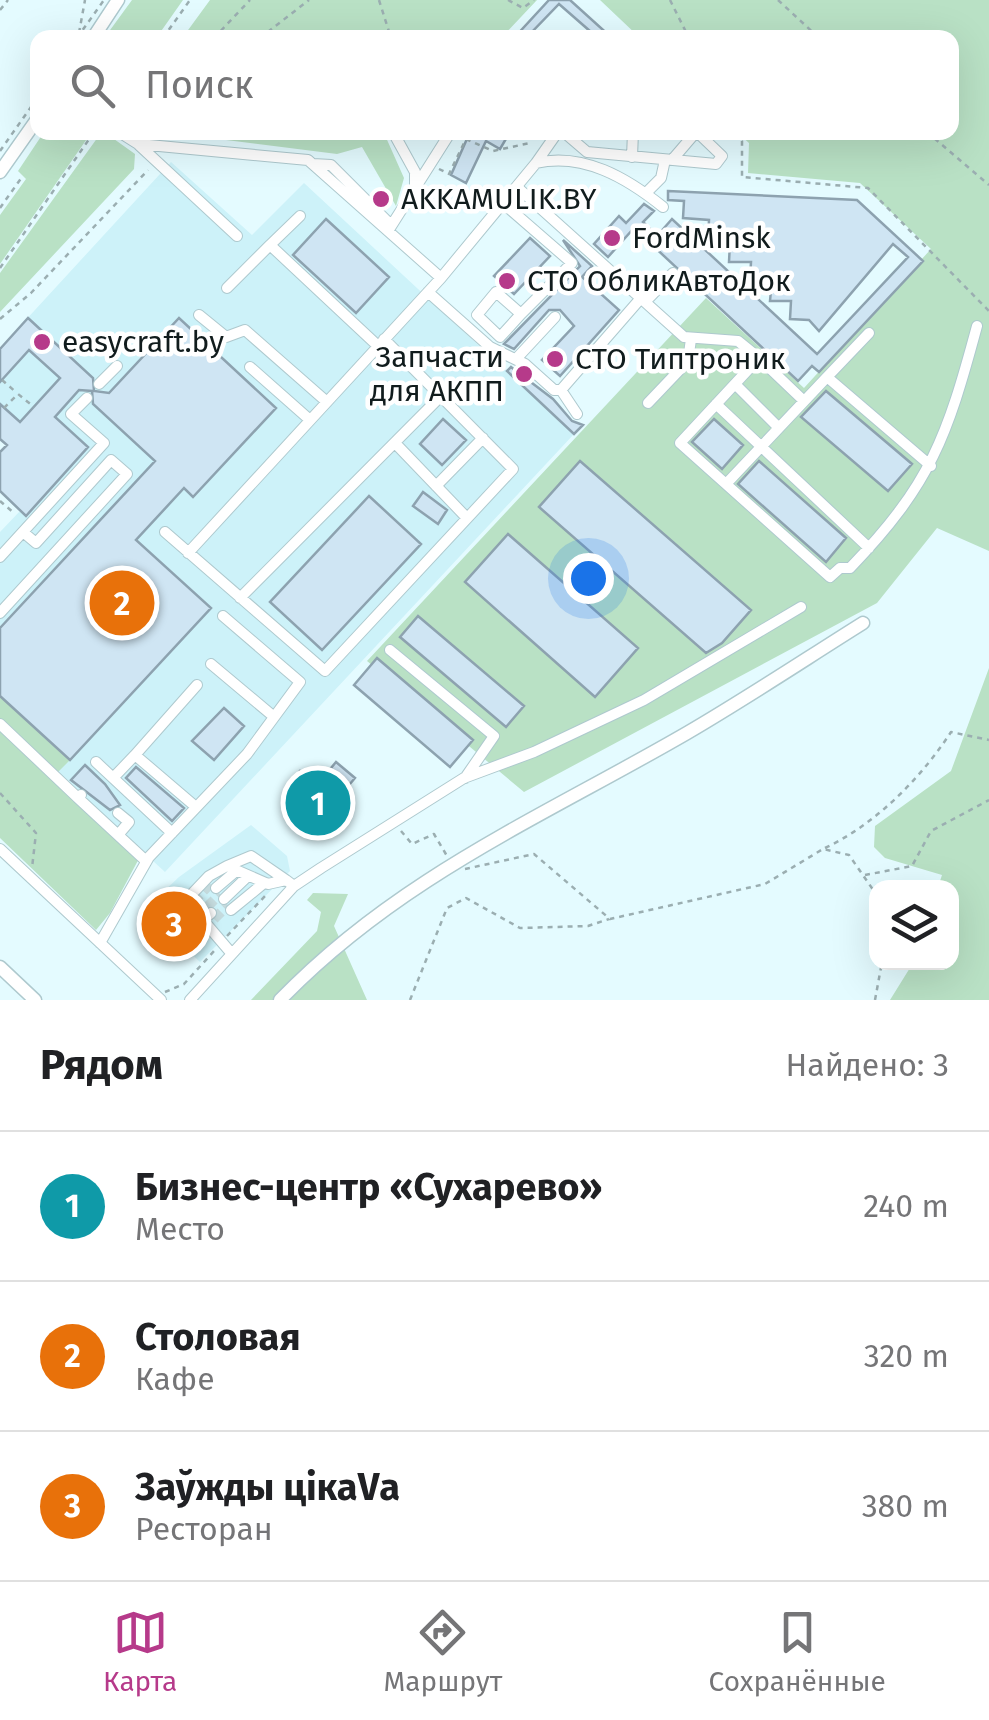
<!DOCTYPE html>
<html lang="ru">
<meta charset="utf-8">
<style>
:root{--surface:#fff;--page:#f2f2f2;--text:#202124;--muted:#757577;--line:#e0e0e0;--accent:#b63a8a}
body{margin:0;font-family:"Fira Sans",sans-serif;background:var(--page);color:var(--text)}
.controls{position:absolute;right:30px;bottom:30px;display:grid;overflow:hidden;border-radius:20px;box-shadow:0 10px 40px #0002}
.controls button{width:90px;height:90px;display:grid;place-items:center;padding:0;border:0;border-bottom:2px solid var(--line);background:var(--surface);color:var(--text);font:50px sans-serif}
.you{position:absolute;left:588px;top:578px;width:35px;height:35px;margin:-25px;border:8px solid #fff;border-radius:50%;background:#1a73e8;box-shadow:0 0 0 15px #1a73e833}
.badge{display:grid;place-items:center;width:65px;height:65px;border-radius:50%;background:var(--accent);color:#fff;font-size:32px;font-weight:700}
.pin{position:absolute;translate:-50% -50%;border:5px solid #fff;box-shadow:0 2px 10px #0006}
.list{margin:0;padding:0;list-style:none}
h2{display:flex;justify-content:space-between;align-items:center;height:130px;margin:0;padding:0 40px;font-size:42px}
h2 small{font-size:32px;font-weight:400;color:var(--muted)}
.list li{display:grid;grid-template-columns:65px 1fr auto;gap:30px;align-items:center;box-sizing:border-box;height:150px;padding:0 40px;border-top:2px solid var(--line)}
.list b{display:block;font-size:38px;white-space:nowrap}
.list p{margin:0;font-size:32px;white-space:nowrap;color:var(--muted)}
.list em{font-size:32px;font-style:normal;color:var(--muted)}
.icon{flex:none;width:55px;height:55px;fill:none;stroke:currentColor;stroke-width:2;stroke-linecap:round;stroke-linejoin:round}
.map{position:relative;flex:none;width:989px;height:1000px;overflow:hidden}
.search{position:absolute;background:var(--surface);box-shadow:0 10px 40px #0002;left:30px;right:30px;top:30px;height:110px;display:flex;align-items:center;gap:25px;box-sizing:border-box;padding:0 35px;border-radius:20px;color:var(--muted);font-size:38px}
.sheet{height:580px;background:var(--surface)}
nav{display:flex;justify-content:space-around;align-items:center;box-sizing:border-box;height:140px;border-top:2px solid var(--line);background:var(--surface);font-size:28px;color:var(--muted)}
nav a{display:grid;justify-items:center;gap:5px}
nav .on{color:var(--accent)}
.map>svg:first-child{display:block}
</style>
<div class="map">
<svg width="989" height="1000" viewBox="0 0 989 1000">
<rect width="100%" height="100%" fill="#e4fbff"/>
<!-- built -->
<path fill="#cdf2f9" d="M171,162L252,235L304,183L574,434L165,872L56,772L69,760L0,696V532L20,511L0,491V452L6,445L0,439V348Z
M251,825L287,856L290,871L200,962L181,944L176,949L139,915L179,877Z"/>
<!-- green -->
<path fill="#b9e1c5" d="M132,0H183L157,37H105Z
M210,0H537L502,37H183Z
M600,0H989V551L937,528L877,603L524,792L367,661L706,298L804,388L931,249L860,183L748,173L749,143L738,133L952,132V38L639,37Z
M44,132L91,133L0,264V215L26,179L18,171Z
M170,133H384L404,178L396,206L362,147L337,154Z
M107,134L135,154L134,169L0,312V273L98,137Z
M989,668V1000H890L913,963L952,962V888L938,887L942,875L885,858L874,847L875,826L951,771Z
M0,696L70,760L57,773L143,851L110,913L96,930L0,838Z
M313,893L348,894L334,926L367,1000H251L317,931L321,912L307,900Z"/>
<!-- building -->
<path fill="#cfe5f3" stroke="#8da2af" stroke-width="2.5" d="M549,0H570L612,38H586L591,32L559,4L530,34L536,38H514Z
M470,132H510L500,149L486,141L466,183L451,175Z
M668,191L857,200L923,261L819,372L812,366L798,381L634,228L608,257L594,244L619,216L626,223L644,204L654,211L643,222L657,236L672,219L817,354L908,257L893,244L819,331L809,320L790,319L791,301H770L772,280H750L751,262H729L730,242L708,240L709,220L683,218L684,201L668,200Z
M326,219L389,277L356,313L293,255Z
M530,238L550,256L514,294L494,276Z
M563,240L592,266L582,277L619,310L560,376L542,360L574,326L560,310H549L514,349L504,344L580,266Z
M28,318L93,378L94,391L109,393L179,318L276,408L193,497L184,488L136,540L211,608L70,760L0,696V628L155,461L93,404L92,391L79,390L55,417L88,447L26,516L0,491V452L7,445L0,439V404L20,422L60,378L29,350L0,382V349Z
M511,367L553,399L572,421L583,425L574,434L507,371Z
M826,391L912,464L888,491L801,417Z
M443,419L466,440L442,465L420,444Z
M714,419L743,445L722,469L692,442Z
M580,461L751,610L722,643L706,653L539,507Z
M759,461L846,538L826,562L738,484Z
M423,492L447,510L438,524L413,506Z
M369,496L421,544L322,650L270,602Z
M508,534L638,648L595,697L465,582Z
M418,616L524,706L506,727L400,637Z
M377,658L473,740L450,767L354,685Z
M224,708L244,726L214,760L192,741Z
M336,762L355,778L321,818L286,788L300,771L317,785Z
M85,765L105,784L120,805L110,810L71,780Z
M136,767L184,808L172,821L126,778Z
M168,896L188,914L174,930L154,912Z"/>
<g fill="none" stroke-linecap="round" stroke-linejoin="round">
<!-- minor-tunnel -->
<path stroke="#c4dadd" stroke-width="10" stroke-dasharray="10 5" stroke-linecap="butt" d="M193,902L212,882
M207,907L220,894
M214,919L228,905"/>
<!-- minor casing -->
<g stroke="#aec9ce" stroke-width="12">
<path id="minor" d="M119,132L138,144L308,160L441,278
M393,132L415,172V185
M566,134L587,152L716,164L722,156L697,132
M139,145L237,236
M632,157L633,132
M672,160L696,132
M536,163L557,133L567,132
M313,164L331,165L391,225
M518,188L684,337L738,341L759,358L680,443L830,577L840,568H850C931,484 947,437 977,326
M646,193L661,178L665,160
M504,204L572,263L521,314L496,292L477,315L500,337L521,314
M300,216L270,245L378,346
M388,231L450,133
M227,288L270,245
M428,292L490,347L525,364L554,390H561L641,298
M645,302L673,273
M199,315L226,337L245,330L327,402
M759,358L804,401
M516,359L555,317
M250,367L310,420
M827,377L869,333
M99,384L117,366
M735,384L779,428
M561,390L577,414
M648,403L688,361L691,339
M716,404L869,548
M395,443L466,517
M726,484L827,377L931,466
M436,486L483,438
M165,532L325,671L513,469L384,339
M188,553L441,278L536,163C583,152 627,178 663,207
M0,557L104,443L71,414L87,398
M240,598L441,396
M0,613L127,474L111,460L36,543L23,532
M390,650L494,736L465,778
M211,664L273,716
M0,724L78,798L81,795
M96,762L172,833
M113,778L135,755
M78,798L146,861
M196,807L135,755L197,685
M118,835L129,822L118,813
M0,849L161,1000
M227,866L251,856L286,880
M216,888L236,871
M224,899L248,876
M231,910L264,883
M211,913L203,920L190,896L209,876L227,866L268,884L286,880L294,886
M100,943L149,857L247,754L300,682L223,616
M179,944L203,920L232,954
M190,1000L294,886L321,868L464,778L534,752L644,700L801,607"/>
</g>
<!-- major casing -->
<g stroke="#aec9ce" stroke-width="15">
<path id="major" d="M93,38L118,0
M0,172L38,118
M0,967L35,1000
M280,1000C399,877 542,817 687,733C747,698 804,660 863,623"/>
</g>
<!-- path -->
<path stroke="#9baeb1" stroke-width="2.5" stroke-dasharray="5 5" stroke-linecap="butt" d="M379,0L391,38
M508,0L523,8L534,0
M670,0L689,38
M778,0L819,38
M0,10L8,0
M79,33L85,0
M77,38L104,0
M163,38L190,0
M214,38L250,0
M260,38L309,0
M737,132L742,141V177L868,188L989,311
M927,132L989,185
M0,151L38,97
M439,169L449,174L466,139L493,151L530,143
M0,208L22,177
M0,268L94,132
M0,319L31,293L148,170
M2,380L17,393
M4,408L18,394L34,407
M0,501L14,513
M0,793L36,833L32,868
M401,831L412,844L434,834L447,856
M825,848C876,824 921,778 951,732L989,740
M465,869L534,854L610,919L765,884L823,849L849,855L876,894
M865,875L912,866L931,831L989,800
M227,936L266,895
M165,992L184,984L215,950
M410,1000L447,908L466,898L520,928L588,926L609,919
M875,1000L882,962"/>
<!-- minor -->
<use href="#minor" stroke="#fff" stroke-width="10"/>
<!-- major -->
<use href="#major" stroke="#fff" stroke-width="12"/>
</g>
<!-- markers -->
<g fill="#b63a8a" stroke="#fff" stroke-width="4">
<circle cx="381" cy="199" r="10"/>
<circle cx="612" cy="238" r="10"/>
<circle cx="507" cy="281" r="10"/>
<circle cx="42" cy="342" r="10"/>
<circle cx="555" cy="359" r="10"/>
<circle cx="524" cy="374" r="10"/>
</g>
<g text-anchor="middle" stroke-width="9" stroke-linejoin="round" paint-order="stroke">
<!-- poi labels -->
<g font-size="30" fill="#111c1d" stroke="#fff" text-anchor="start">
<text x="401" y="209">AKKAMULIK.BY</text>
<text x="632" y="248">FordMinsk</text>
<text x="527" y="291">СТО ОбликАвтоДок</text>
<text x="62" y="352">easycraft.by</text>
<text x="504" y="367" text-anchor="end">Запчасти<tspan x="504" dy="34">для АКПП</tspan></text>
<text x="575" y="369">СТО Типтроник</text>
</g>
</g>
</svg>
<div class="controls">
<button><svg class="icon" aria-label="layers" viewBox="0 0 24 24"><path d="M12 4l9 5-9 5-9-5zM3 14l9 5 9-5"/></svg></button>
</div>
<div class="you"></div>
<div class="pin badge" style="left:318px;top:803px;background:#0f9aa8">1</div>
<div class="pin badge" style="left:122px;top:603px;background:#e8710a">2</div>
<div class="pin badge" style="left:174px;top:924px;background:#e8710a">3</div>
<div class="search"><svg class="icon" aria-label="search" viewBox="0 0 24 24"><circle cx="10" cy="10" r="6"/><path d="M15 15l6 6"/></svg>Поиск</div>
</div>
<section class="sheet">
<h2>Рядом<small>Найдено: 3</small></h2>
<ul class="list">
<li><span class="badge" style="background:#0f9aa8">1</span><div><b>Бизнес-центр «Сухарево»</b><p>Место</p></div><em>240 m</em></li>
<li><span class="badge" style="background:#e8710a">2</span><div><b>Столовая</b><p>Кафе</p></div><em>320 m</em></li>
<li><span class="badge" style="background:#e8710a">3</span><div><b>Заўжды цікаVа</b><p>Ресторан</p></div><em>380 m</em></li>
</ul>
</section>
<nav>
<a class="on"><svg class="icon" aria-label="map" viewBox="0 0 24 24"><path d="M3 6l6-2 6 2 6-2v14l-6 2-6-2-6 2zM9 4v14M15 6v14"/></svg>Карта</a>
<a><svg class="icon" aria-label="directions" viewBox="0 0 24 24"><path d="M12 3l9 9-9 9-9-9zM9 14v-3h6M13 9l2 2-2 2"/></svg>Маршрут</a>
<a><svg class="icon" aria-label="saved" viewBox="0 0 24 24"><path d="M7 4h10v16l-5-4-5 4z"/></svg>Сохранённые</a>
</nav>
